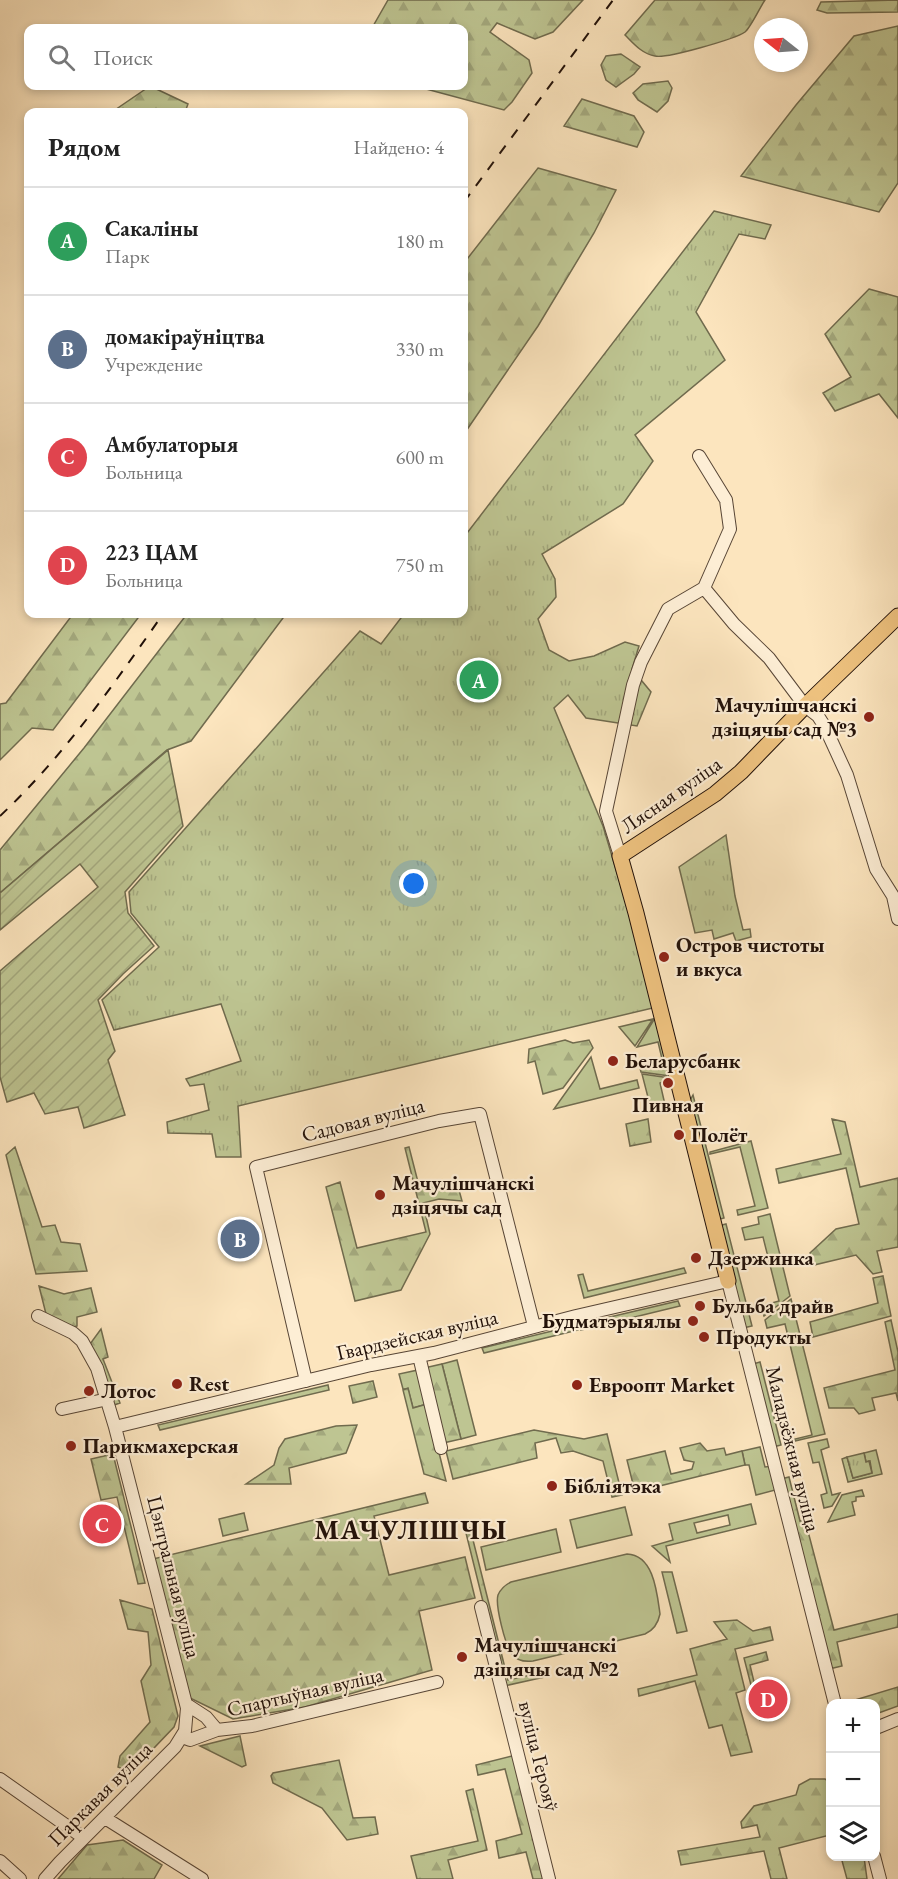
<!DOCTYPE html>
<html lang="ru">
<meta charset="utf-8">
<style>
:root{--surface:#fff;--page:#f2f2f2;--text:#222;--muted:#767676;--line:#e0e0e0;--accent:#b45309}
body{margin:0;font-family:"EB Garamond",serif;background:var(--page);color:var(--text)}
.controls{position:absolute;right:18px;bottom:18px;display:grid;overflow:hidden;border-radius:12px;box-shadow:0 3px 9px #0003}
.controls button{width:54px;height:54px;display:grid;place-items:center;padding:0;border:0;border-bottom:2px solid var(--line);background:var(--surface);color:var(--text);font:30px sans-serif}
.compass{position:absolute;left:754px;top:18px;width:54px;height:54px;border-radius:50%;background:var(--surface);box-shadow:0 3px 9px #0003;rotate:287deg}
.you{position:absolute;left:414px;top:884px;width:21px;height:21px;margin:-15px;border:4px solid #fff;border-radius:50%;background:#1a73e8;box-shadow:0 0 0 9px #1a73e833}
.badge{display:grid;place-items:center;width:39px;height:39px;border-radius:50%;background:var(--accent);color:#fff;font-size:20px;font-weight:700}
.pin{position:absolute;translate:-50% -50%;border:3px solid #fff;box-shadow:0 2px 6px #0006}
.list{margin:0;padding:0;list-style:none}
h2{display:flex;justify-content:space-between;align-items:center;height:78px;margin:0;padding:0 24px;font-size:26px}
h2 small{font-size:20px;font-weight:400;color:var(--muted)}
.list li{display:grid;grid-template-columns:39px 1fr auto;gap:18px;align-items:center;box-sizing:border-box;height:108px;padding:0 24px;border-top:2px solid var(--line)}
.list b{display:block;font-size:22px;white-space:nowrap}
.list p{margin:0;font-size:20px;white-space:nowrap;color:var(--muted)}
.list em{font-size:20px;font-style:normal;color:var(--muted)}
.icon{flex:none;width:33px;height:33px;fill:none;stroke:currentColor;stroke-width:2;stroke-linecap:round;stroke-linejoin:round}
.map{position:relative;flex:none;width:898px;height:1879px;overflow:hidden}
.search{position:absolute;background:var(--surface);box-shadow:0 3px 9px #0003;left:24px;top:24px;width:444px;height:66px;display:flex;align-items:center;gap:15px;box-sizing:border-box;padding:0 21px;border-radius:12px;color:var(--muted);font-size:22px}
.panel{position:absolute;background:var(--surface);box-shadow:0 3px 9px #0003;left:24px;top:108px;width:444px;height:510px;border-radius:12px}
.map>svg:first-child{display:block}
</style>
<div class="map">
<svg width="898" height="1879" viewBox="0 0 898 1879">
<defs>
<pattern id="forest-firs" width="22" height="20" patternUnits="userSpaceOnUse" patternTransform="scale(1.5)"><rect width="22" height="20" fill="#bec592"/><path d="M5 1l3.5 6h-7zM16 11l3.5 6h-7z" fill="#a3a87d"/></pattern>
<pattern id="park-tufts" width="24" height="20" patternUnits="userSpaceOnUse" patternTransform="scale(1.5)"><rect width="24" height="20" fill="#bec592"/><path d="M3 7l-1-3M5 7V3M7 7l1-3M15 17l-1-3M17 17v-4M19 17l1-3" fill="none" stroke="#a3a87d"/></pattern>
<pattern id="garden-furrows" width="10" height="10" patternUnits="userSpaceOnUse" patternTransform="scale(1.5)"><rect width="10" height="10" fill="#bec592"/><path d="M-1 1l2-2M0 10L10 0M9 11l2-2" fill="none" stroke="#a3a87d"/></pattern>
</defs>
<rect width="100%" height="100%" fill="#fce5be"/>
<filter id="stains"><feTurbulence type="fractalNoise" baseFrequency=".00333" numOctaves="4"/><feColorMatrix values="0 0 0 0 .2 0 0 0 0 .09 0 0 0 0 .02 0 0 0 .5 -.17"/></filter>
<radialGradient id="worn" r=".72"><stop offset=".6" stop-color="#630" stop-opacity="0"/><stop offset="1" stop-color="#630" stop-opacity=".3"/></radialGradient>
<!-- grass -->
<path fill="#bec592" stroke="#706b4e" stroke-width="1.5" fill-rule="evenodd" d="M655,1018L670,1076L641,1072L640,1068L663,1063L658,1042L637,1047Z
M653,1019L635,1046L619,1027Z
M591,1057L600,1089L637,1080L639,1088L554,1109Z
M642,1074L670,1078L671,1080L660,1083L666,1109L652,1113Z
M693,1095L724,1218L716,1220L687,1106Z
M751,1141L768,1208L738,1215L737,1210L755,1206L740,1147L710,1154V1152Z
M770,1214L790,1296L764,1316L761,1306L779,1301L763,1237L745,1240L742,1228L759,1224L758,1217Z
M726,1224L752,1326L743,1328L718,1226Z
M684,1268L686,1273L584,1298L578,1275L583,1274L588,1291Z
M791,1299L825,1434L795,1441V1439L812,1435L785,1324L767,1328L765,1320Z
M678,1301L680,1306L581,1330L580,1324Z
M577,1325L578,1330L484,1353L482,1348Z
M457,1360L476,1435L461,1439L442,1364Z
M760,1362L781,1445L773,1447L753,1364Z
M418,1370L427,1404L413,1408L408,1389H403L399,1374Z
M328,1385L329,1390L160,1430L158,1425Z
M827,1439L829,1447L821,1450L832,1495L840,1493L832,1506L824,1508L821,1495L827,1493L819,1462L813,1463L808,1443Z
M760,1447L765,1467L773,1466L779,1489L756,1495L749,1465H745L742,1451Z
M876,1450L882,1474L848,1482L842,1459L847,1457L853,1478L872,1473L870,1461L866,1462L864,1453Z
M862,1490L864,1496L856,1497V1501L852,1502L855,1515L828,1522L842,1495Z
M751,1504L756,1524L666,1546L670,1562L652,1546L673,1540L669,1524ZM728,1515L730,1525L697,1533L694,1523Z
M625,1507L632,1535L577,1548L570,1520Z
M244,1513L248,1530L223,1536L219,1519Z
M556,1529L561,1552L486,1570L481,1547Z
M627,1554C654,1555 657,1593 660,1614C658,1624 654,1630 645,1634L533,1661C525,1662 517,1661 512,1654C505,1645 495,1605 498,1595C501,1588 505,1585 511,1582Z
M662,1572H672L687,1631L677,1633Z"/>
<!-- forest -->
<path fill="url(#forest-firs)" stroke="#706b4e" stroke-width="1.5" d="M388,0H583L553,32L535,39L497,23L490,32L529,60L532,73L512,102L504,110L415,86H464V28H372Z
M655,0H765C760,7 751,27 745,32C735,39 666,59 655,56C642,54 633,43 625,35Z
M898,0V12L827,13L817,10L821,2Z
M898,26V183L879,212L741,176L796,105L854,36Z
M621,54L640,67L634,74L616,87L606,80L601,65L606,56Z
M668,81L672,88L668,101L657,112L638,100L633,93L643,84Z
M150,86L188,104L185,112H112Z
M582,99L634,116L644,132L637,147L564,126Z
M538,168L616,190L594,233L538,326L464,434V263Z
M869,289L898,297V418L879,394L835,411L823,393L851,377L825,334Z
M73,614H141L53,730L32,728L0,760V704L6,703Z
M187,614H286L191,741L167,750L0,893V850L84,748Z
M565,1040L573,1043L589,1040L593,1048L563,1088L543,1094L535,1061L528,1063L529,1049Z
M648,1119L651,1142L630,1146L626,1124Z
M832,1119L845,1122L860,1187L898,1178V1247L877,1251L882,1272L873,1274L856,1255L814,1265L810,1253L836,1229L859,1224L846,1168L779,1183L776,1169L841,1154Z
M15,1147L42,1227L55,1225L61,1242L80,1244L87,1271L36,1274L6,1155Z
M409,1147L419,1186L442,1181L459,1190L462,1201L439,1199L423,1203L430,1234L401,1290L355,1301L326,1187L340,1182L357,1248L426,1232L405,1148Z
M883,1276L891,1316L813,1337L810,1322L878,1303L873,1278Z
M39,1286L64,1294L91,1288L97,1312L77,1317V1326L72,1328L46,1314Z
M891,1320L898,1352V1401L896,1393L872,1398L875,1410L859,1414L854,1408H829L824,1388L895,1370L885,1322Z
M101,1329L108,1357L103,1359L120,1403L114,1405L90,1344Z
M442,1364L461,1439L443,1443L424,1368Z
M373,1381L377,1397L353,1403L349,1386Z
M408,1388L413,1408L427,1404L446,1481L424,1474L403,1390Z
M357,1425L346,1453L289,1468L291,1484H246L274,1465L279,1448L285,1439L336,1426Z
M534,1430L584,1439L607,1434L622,1495L612,1497L603,1461L573,1451L561,1453L556,1438L535,1443L537,1458L453,1479L446,1451Z
M700,1443L707,1451L724,1448L726,1455L742,1451L745,1465L635,1492L627,1460L665,1451L671,1474L692,1469L694,1462L684,1460L680,1448Z
M113,1454L145,1583L138,1584L117,1497L101,1500L91,1459Z
M789,1477L800,1521L805,1520L834,1630L898,1614V1627L837,1642L842,1666L829,1669L781,1479Z
M425,1493L428,1503L374,1516L389,1575L465,1557L475,1598L419,1611L432,1670L305,1707L233,1719L188,1697L153,1559Z
M470,1528L508,1680L544,1672L545,1677L504,1686L465,1529Z
M120,1600L152,1609L178,1716L174,1727L131,1772L118,1767L120,1756L150,1722L141,1681L151,1665L148,1632L128,1629Z
M737,1620L753,1631L770,1627L773,1640L735,1649L745,1690L736,1693L752,1752L731,1756L722,1725L709,1728L695,1681L639,1696L638,1689L697,1675L690,1649L727,1639L714,1622Z
M766,1652L768,1660L750,1665L763,1720H760L744,1658Z
M898,1687V1706L876,1714V1704L856,1703L855,1700Z
M240,1736L246,1765L242,1767L200,1746Z
M516,1755L546,1879H533L526,1852L499,1858L496,1841L522,1834L505,1769L478,1775L476,1765Z
M339,1760L353,1818L375,1817L378,1834L347,1840L322,1808L273,1783L271,1776L273,1773Z
M810,1779H825L830,1782V1835L779,1848L787,1879H771L764,1851L681,1865L678,1851L760,1837L757,1825L742,1828L741,1822L754,1806L796,1795L799,1785Z
M473,1789L487,1850L448,1860L453,1879H417L411,1856L478,1841L466,1791Z
M123,1840L162,1865L154,1879H58L87,1845Z
M841,1857H864L867,1879H847Z"/>
<!-- park -->
<path fill="url(#park-tufts)" stroke="#706b4e" stroke-width="1.5" d="M714,211L771,225L765,239L739,234L696,312L725,360L635,435L653,461L623,504L542,554L555,579L556,597L538,619L549,650L569,661L594,656L625,642L639,646L632,669L651,692L637,726L586,718L568,695L554,708L603,826L657,1007L238,1106L241,1157H216L212,1134L168,1133L167,1122L209,1110L204,1084L190,1086L186,1079L241,1061L221,1004L114,1030L102,1000L159,947L131,913L129,892L360,631L381,644L404,614H464V537Z
M726,835L735,896L743,930L750,929L751,937L736,941L733,933L714,939L712,930L695,933L679,867Z
M864,1453L866,1462L869,1461L872,1473L853,1478L847,1457Z"/>
<!-- garden -->
<path fill="url(#garden-furrows)" stroke="#706b4e" stroke-width="1.5" d="M168,750L183,826L125,892L128,913L154,946L123,974L98,1000L115,1051L108,1060L125,1115L84,1128L78,1107L45,1114L34,1093L7,1102L0,1077V971L98,887L80,864L0,930V893Z"/>
<g fill="none" stroke-linecap="round" stroke-linejoin="round">
<!-- minor casing -->
<g stroke="#584636" stroke-width="14">
<path id="minor" d="M704,588L734,624L769,658L805,706L818,716L825,727L847,775L876,869L893,896L898,919
M620,856L606,811L633,685L641,662L668,609L704,588L730,529L726,500L699,456
M38,1316L73,1333L82,1341L97,1368L115,1427L187,1708L185,1731L175,1747L60,1862L45,1879
M419,1356L441,1448
M306,1381L256,1167L439,1121L480,1114L534,1326
M62,1409L108,1399
M115,1427L371,1365L434,1353L576,1316L728,1281L835,1704
M481,1607L549,1879
M186,1704L206,1717L217,1730
M876,1728L898,1719
M182,1737L190,1740L217,1730L252,1726L437,1682
M0,1779L84,1838
M105,1818L202,1879
M874,1856L880,1879
M0,1861L20,1879"/>
</g>
<!-- major casing -->
<g stroke="#221109" stroke-width="17">
<path id="major" d="M728,1281L636,913L620,856L715,794L741,772L805,706L898,616"/>
</g>
<!-- minor -->
<use href="#minor" stroke="#fdeed5" stroke-width="12"/>
<!-- major -->
<use href="#major" stroke="#eec27f" stroke-width="15"/>
<!-- rail -->
<path stroke="#221109" stroke-width="2" stroke-dasharray="10 10" stroke-linecap="butt" d="M464,202L613,0
M0,816C63,757 114,684 163,614"/>
</g>
<!-- markers -->
<g fill="#8f2418" stroke="#fdeed5" stroke-width="2">
<circle cx="869" cy="717" r="6"/>
<circle cx="664" cy="957" r="6"/>
<circle cx="613" cy="1061" r="6"/>
<circle cx="668" cy="1083" r="6"/>
<circle cx="679" cy="1135" r="6"/>
<circle cx="380" cy="1195" r="6"/>
<circle cx="696" cy="1258" r="6"/>
<circle cx="700" cy="1306" r="6"/>
<circle cx="693" cy="1321" r="6"/>
<circle cx="704" cy="1337" r="6"/>
<circle cx="177" cy="1384" r="6"/>
<circle cx="577" cy="1385" r="6"/>
<circle cx="89" cy="1391" r="6"/>
<circle cx="71" cy="1446" r="6"/>
<circle cx="552" cy="1486" r="6"/>
<circle cx="462" cy="1657" r="6"/>
</g>
<g text-anchor="middle" stroke-width="4.5" stroke-linejoin="round" paint-order="stroke">
<!-- poi labels -->
<g font-size="21" font-weight="bold" fill="#221109" stroke="#fdeed5" text-anchor="start">
<text x="857" y="712" text-anchor="end">Мачулішчанскі<tspan x="857" dy="24">дзіцячы сад №3</tspan></text>
<text x="676" y="952">Остров чистоты<tspan x="676" dy="24">и вкуса</tspan></text>
<text x="625" y="1068">Беларусбанк</text>
<text x="668" y="1112" text-anchor="middle">Пивная</text>
<text x="691" y="1142">Полёт</text>
<text x="392" y="1190">Мачулішчанскі<tspan x="392" dy="24">дзіцячы сад</tspan></text>
<text x="708" y="1265">Дзержинка</text>
<text x="712" y="1313">Бульба драйв</text>
<text x="681" y="1328" text-anchor="end">Будматэрыялы</text>
<text x="716" y="1344">Продукты</text>
<text x="189" y="1391">Rest</text>
<text x="589" y="1392">Евроопт Market</text>
<text x="101" y="1398">Лотос</text>
<text x="83" y="1453">Парикмахерская</text>
<text x="564" y="1493">Бібліятэка</text>
<text x="474" y="1652">Мачулішчанскі<tspan x="474" dy="24">дзіцячы сад №2</tspan></text>
</g>
<!-- street labels -->
<g font-size="21" fill="#221109" stroke="#fdeed5">
<text transform="translate(671 795) rotate(-35)" y="7">Лясная вуліца</text>
<text transform="translate(363 1120) rotate(-14)" y="7">Садовая вуліца</text>
<text transform="translate(417 1335) rotate(-13)" y="7">Гвардзейская вуліца</text>
<text transform="translate(793 1449) rotate(76)" y="7">Маладзёжная вуліца</text>
<text transform="translate(174 1577) rotate(76)" y="7">Цэнтральная вуліца</text>
<text transform="translate(305 1692) rotate(-13)" y="7">Спартыўная вуліца</text>
<text transform="translate(539 1756) rotate(76)" y="7">вуліца Герояў</text>
<text transform="translate(100 1794) rotate(-45)" y="7">Паркавая вуліца</text>
</g>
<!-- district labels -->
<g font-size="27" font-weight="bold" letter-spacing="1.5" fill="#221109" stroke="#fdeed5">
<text x="411" y="1539">МАЧУЛІШЧЫ</text>
</g>
</g>
<rect width="100%" height="100%" filter="url(#stains)"/>
<rect width="100%" height="100%" fill="url(#worn)"/>
</svg>
<div class="controls">
<button>+</button>
<button>−</button>
<button><svg class="icon" aria-label="layers" viewBox="0 0 24 24"><path d="M12 4l9 5-9 5-9-5zM3 14l9 5 9-5"/></svg></button>
</div>
<svg class="compass" viewBox="-18 -18 36 36"><path d="M0-13l5 13h-10z" fill="#e53935"/><path d="M0 13l5-13h-10z" fill="#767676"/></svg>
<div class="you"></div>
<div class="pin badge" style="left:479px;top:680px;background:#2e9e5b">A</div>
<div class="pin badge" style="left:240px;top:1239px;background:#5c6f8a">B</div>
<div class="pin badge" style="left:102px;top:1524px;background:#e0444e">C</div>
<div class="pin badge" style="left:768px;top:1699px;background:#e0444e">D</div>
<div class="search"><svg class="icon" aria-label="search" viewBox="0 0 24 24"><circle cx="10" cy="10" r="6"/><path d="M15 15l6 6"/></svg>Поиск</div>
<section class="panel">
<h2>Рядом<small>Найдено: 4</small></h2>
<ul class="list">
<li><span class="badge" style="background:#2e9e5b">A</span><div><b>Сакаліны</b><p>Парк</p></div><em>180 m</em></li>
<li><span class="badge" style="background:#5c6f8a">B</span><div><b>домакіраўніцтва</b><p>Учреждение</p></div><em>330 m</em></li>
<li><span class="badge" style="background:#e0444e">C</span><div><b>Амбулаторыя</b><p>Больница</p></div><em>600 m</em></li>
<li><span class="badge" style="background:#e0444e">D</span><div><b>223 ЦAM</b><p>Больница</p></div><em>750 m</em></li>
</ul>
</section>
</div>
